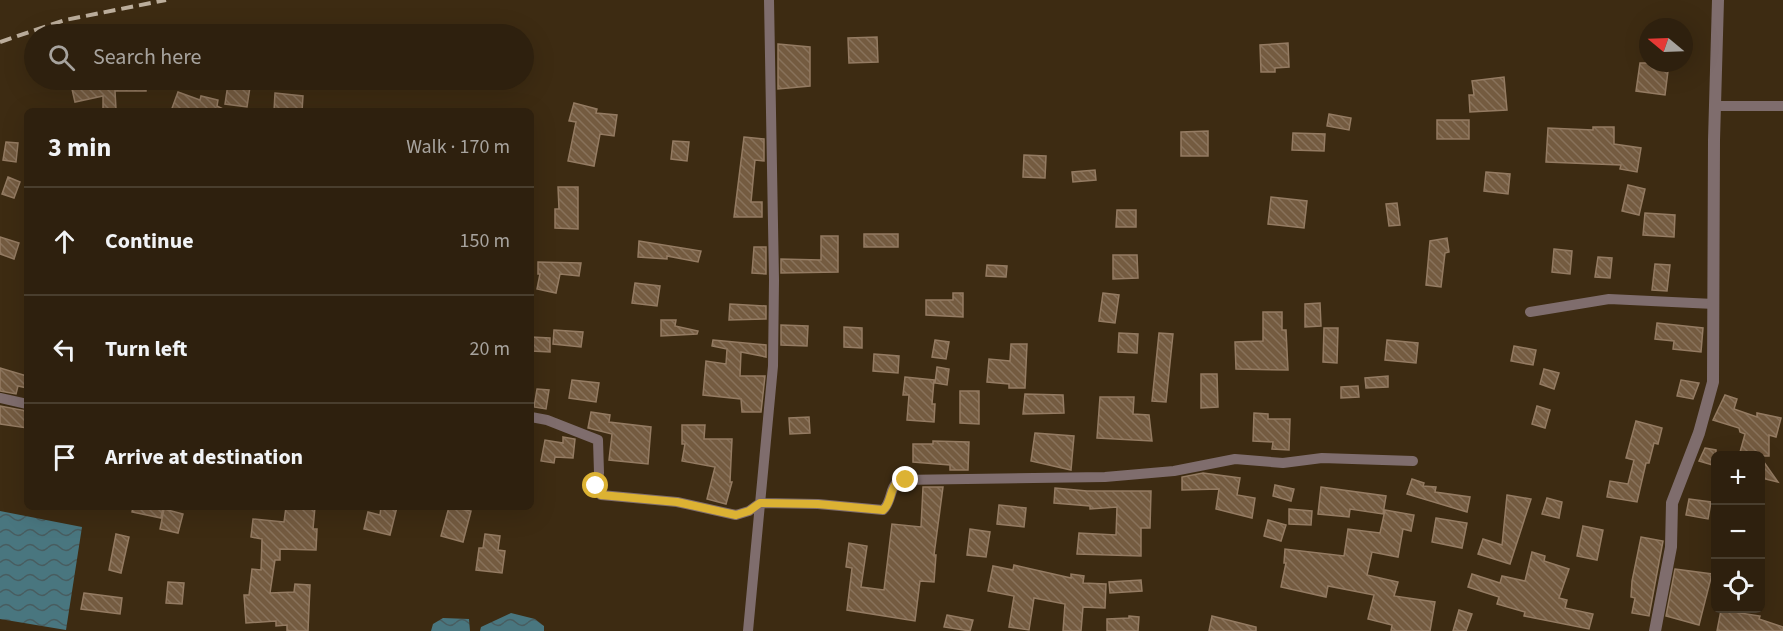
<!DOCTYPE html>
<meta charset="utf-8">
<style>
:root{--surface:#2e200e;--page:#3a2d1c;--text:#f1f3f6;--muted:#a7a39e;--line:#493e2e}
body{margin:0;font-family:"Source Sans 3",sans-serif;background:var(--page);color:var(--text)}
.controls{position:absolute;right:18px;bottom:18px;display:grid;overflow:hidden;border-radius:9px;box-shadow:0 6px 24px #0002}
.controls button{width:54px;height:54px;display:grid;place-items:center;padding:0;border:0;border-bottom:2px solid var(--line);background:var(--surface);color:var(--text);font:30px sans-serif}
.compass{position:absolute;left:1639px;top:18px;width:54px;height:54px;border-radius:50%;background:var(--surface);box-shadow:0 6px 24px #0002;rotate:289deg}
.stop{position:absolute;width:18px;height:18px;margin:-14px;border:4px solid #dcb233;border-radius:50%;background:#fff}
.stop.end{background:#dcb233;border-color:#fff;box-shadow:0 2px 6px #0008}
.list{margin:0;padding:0;list-style:none}
h2{display:flex;justify-content:space-between;align-items:center;height:78px;margin:0;padding:0 24px;font-size:26px}
h2 small{font-size:20px;font-weight:400;color:var(--muted)}
.list li{display:grid;grid-template-columns:39px 1fr auto;gap:18px;align-items:center;box-sizing:border-box;height:108px;padding:0 24px;border-top:2px solid var(--line)}
.list b{display:block;font-size:22px;white-space:nowrap}
.list em{font-size:20px;font-style:normal;color:var(--muted)}
.icon{flex:none;width:33px;height:33px;fill:none;stroke:currentColor;stroke-width:2;stroke-linecap:round;stroke-linejoin:round}
.map{position:relative;flex:none;width:1783px;height:631px;overflow:hidden}
.search{position:absolute;background:var(--surface);box-shadow:0 6px 24px #0002;left:24px;top:24px;width:510px;height:66px;display:flex;align-items:center;gap:15px;box-sizing:border-box;padding:0 21px;border-radius:33px;color:var(--muted);font-size:22px}
.panel{position:absolute;background:var(--surface);box-shadow:0 6px 24px #0002;left:24px;top:108px;width:510px;height:402px;border-radius:9px}
.map>svg:first-child{display:block}
</style>
<div class="map">
<svg width="1783" height="631" viewBox="0 0 1783 631">
<defs>
<pattern id="water-waves" width="16" height="10" patternUnits="userSpaceOnUse" patternTransform="scale(1.5)"><rect width="16" height="10" fill="#49767f"/><path d="M0 5q4-4 8 0t8 0" fill="none" stroke="#485d60"/></pattern>
<pattern id="building-back-hatch" width="6" height="6" patternUnits="userSpaceOnUse" patternTransform="scale(1.5)"><rect width="6" height="6" fill="#745b40"/><path d="M-1 5l2 2M0 0l6 6M5-1l2 2" fill="none" stroke="#88725b"/></pattern>
</defs>
<rect width="100%" height="100%" fill="#3d2b12"/>
<!-- water -->
<path fill="url(#water-waves)" d="M0,511L82,527L66,630L0,619Z
M511,613L535,619L544,626V631H480L481,627Z
M443,618L469,619L470,631H431L433,624Z"/>
<!-- building -->
<path fill="url(#building-back-hatch)" stroke="#947b62" stroke-width="1.5" d="M877,37L878,62L849,63L848,38Z
M1288,43L1289,67L1275,68V72H1261L1260,45Z
M778,44L810,47V86L778,89Z
M1640,63H1669L1665,95L1636,91Z
M1504,77L1507,110L1470,112L1469,95H1474L1472,81Z
M102,80H146V91H115L116,109L103,110V96L75,102L72,89L102,82Z
M228,84L250,87L247,107L225,104Z
M178,92L200,100L201,96L218,100L217,106L227,111H171Z
M275,93L303,96L302,111H274Z
M574,103L597,109L596,113L617,115L614,136L600,134L594,166L568,161L576,122L569,121Z
M1329,114L1351,118L1349,130L1327,126Z
M1437,120H1469V139H1437Z
M1593,127H1614V144L1641,148L1637,172L1620,169L1621,165L1546,162L1548,128L1593,130Z
M1208,131V156H1181V132Z
M1293,133L1325,134L1324,151L1292,150Z
M744,137L764,139V161L755,160L751,202H762V217H734Z
M673,141L689,142L687,161L671,159Z
M6,142L18,143L16,162L3,160Z
M1024,155L1046,156L1045,178L1023,177Z
M1095,170L1096,180L1073,182L1072,172Z
M1486,172L1510,174L1508,194L1484,191Z
M8,177L20,182L14,198L2,194Z
M1628,185L1645,189L1639,215L1622,211Z
M558,187H578V229L555,228V209H559Z
M1271,197L1307,201L1304,228L1268,224Z
M1397,203L1400,225L1389,226L1386,204Z
M1117,210H1136V227H1116Z
M1645,213L1675,215L1674,237L1643,235Z
M864,234H898V247H864Z
M821,236H838V272L781,273V259L821,260Z
M0,237L19,243L14,259L0,254Z
M1447,238L1449,252L1445,253L1441,287L1426,285L1430,241Z
M639,241L701,251L698,262L667,256V259L638,257Z
M754,247H766V274L752,273Z
M1554,249L1572,251L1570,274L1552,272Z
M1113,255H1137L1138,278L1113,279Z
M1598,257L1612,258L1610,278L1595,277Z
M538,262L581,263L579,276L560,274L556,293L537,289L540,274H538Z
M1655,264L1670,265L1667,291L1652,290Z
M987,265L1007,266L1006,277L986,276Z
M635,283L660,286L657,306L632,303Z
M953,293H963V317L926,315V300H953Z
M1103,293L1119,295L1115,323L1099,321Z
M1320,303L1321,326L1305,327V304Z
M730,304L766,306V319L729,320Z
M1263,312H1282V330H1286L1288,370L1236,369L1235,342L1263,341Z
M661,320H676L675,326L698,331L697,334L661,336Z
M1657,323L1703,328L1701,352L1673,349L1674,341L1655,339Z
M781,325L808,326L807,346L781,345Z
M844,327L862,328V348L844,347Z
M1324,328H1338L1337,363L1323,362Z
M554,330L583,332L581,347L553,344Z
M1119,333L1138,334L1137,353L1118,352Z
M1159,333L1173,334L1166,402L1152,401Z
M531,337L550,338V352L531,351Z
M713,340L766,345V357L741,352L740,376H765L761,412H742L741,399L703,395L706,361L726,364L727,349L712,346Z
M935,340L949,342L946,359L932,357Z
M1387,340L1418,343L1416,363L1385,360Z
M1011,344H1027L1025,388H1009V384L987,382L989,359L1010,361Z
M1514,346L1536,350L1533,365L1511,361Z
M874,354L899,356L898,373L873,371Z
M937,367L949,369L947,385L935,383Z
M0,368L27,376V388L18,386L16,394L0,391Z
M1544,369L1559,373L1554,389L1540,384Z
M1201,374H1217L1218,407L1201,408Z
M1388,376V387L1366,388L1365,378Z
M905,377L934,380L932,404H935L934,422L907,420L909,395H903Z
M572,380L599,383L596,402L569,398Z
M1681,380L1699,383L1693,399L1677,396Z
M1358,386L1359,397L1341,398V387Z
M537,389L549,390L546,409L534,407Z
M960,391H979V424L960,423Z
M1025,394L1063,395L1064,413L1023,414Z
M1725,395L1737,399L1734,409L1757,417V413L1781,418L1776,437L1769,435V456H1739L1745,434L1740,432L1739,428L1713,420Z
M1100,397H1134L1133,414L1149,415L1152,441L1097,438Z
M0,406L27,411V428L0,424Z
M1537,406L1550,410L1545,428L1532,424Z
M591,412L610,415L609,422L651,427L648,464L609,460L612,434L588,428Z
M1254,413L1268,414V419H1290L1289,450L1272,449L1273,442L1253,441Z
M809,417L810,433L790,434L789,418Z
M1636,421L1662,428L1658,444L1654,443L1649,463H1646L1637,502L1607,497L1610,481L1628,484L1634,460L1626,458Z
M682,425H705L704,439H732L730,482H732L726,504L707,499L715,467L682,461L685,444H682Z
M1035,433L1074,436L1071,470L1031,461Z
M563,437L575,439L573,458L555,457L554,463L541,461L545,440L563,443Z
M933,441L969,442L968,470H950V465L913,462V444H933Z
M1705,448L1716,450V466L1699,461Z
M1761,458L1778,482L1761,478Z
M1203,473L1240,478L1237,495L1255,498L1252,518L1216,509L1219,489L1182,490V477Z
M1412,479L1424,483L1423,486L1436,487L1435,492L1470,497L1467,512L1407,494Z
M1275,485L1294,489L1291,501L1273,496Z
M923,487H943L934,555H936L934,582L920,581L915,621L847,610L852,568L846,567L849,543L867,546L861,587L884,590L892,524L921,527Z
M1321,487L1386,496L1383,514L1350,509L1349,517L1318,514Z
M1055,488L1087,491H1151L1150,528H1141V556L1077,554L1079,533L1116,535L1117,507L1090,509V506L1054,503Z
M1507,495L1531,499L1510,564L1478,554L1483,539L1502,545Z
M1547,498L1562,502L1559,518L1542,514Z
M1689,499L1711,502L1708,519L1686,515Z
M999,505L1026,508L1024,527L997,524Z
M133,507H163L161,518L132,512Z
M286,507H315L313,529H317L316,550L280,549V560H275L270,593L294,592L295,584L310,585L308,631H287V625L276,626V621L246,623L244,595H249L252,569L261,570L262,539L251,537L253,519L284,522Z
M381,507H397L390,535L364,529L368,512L380,515Z
M449,507L471,511L463,542L441,536Z
M164,509L183,514L178,533L160,529Z
M1289,509L1312,511L1311,525L1289,524Z
M1385,510L1414,515L1411,531L1403,529L1398,557L1372,552L1367,575L1398,582L1394,596L1435,602L1430,631H1391L1392,625L1368,619L1374,595L1328,586L1326,597L1281,587L1286,563H1284L1285,549L1344,556L1348,529L1380,533Z
M1436,518L1467,523L1462,548L1432,542Z
M1268,520L1286,525L1281,541L1264,536Z
M1583,526L1603,530L1597,560L1577,556Z
M970,529L990,532L986,557L967,555Z
M116,534L129,537L121,573L109,570Z
M485,534L500,536L498,550L505,551L502,573L476,570L479,548H483Z
M1641,537L1663,541L1649,616L1632,613L1635,598L1631,597L1632,581Z
M1532,552L1545,556L1544,561L1569,569L1559,598L1567,600L1565,608L1593,614L1589,629L1524,616L1525,612L1497,604L1499,597L1468,587L1472,574L1500,583L1502,576L1525,581Z
M1014,565L1071,578V574L1084,576L1083,583L1106,584L1105,608L1083,607L1081,631H1063L1065,604L1034,598L1029,630L1009,627L1014,596L988,591L993,566L1013,570Z
M1675,569L1712,574L1699,625L1666,616Z
M1141,580L1142,591L1110,593L1109,582Z
M168,582L184,583L182,604L166,603Z
M84,593L122,598L120,614L81,609Z
M1459,610L1472,614L1466,631H1453Z
M1721,610L1760,616L1759,619L1783,627V631H1717Z
M947,615L973,620L970,631L944,627Z
M1129,616L1139,617L1138,631H1107V619L1129,618Z
M1212,616L1256,627V631H1209Z"/>
<g fill="none" stroke-linecap="round" stroke-linejoin="round">
<!-- minor -->
<path stroke="#7f6d6d" stroke-width="10" d="M1716,106H1783
M1530,312L1609,299L1714,304
M0,398L27,404
M531,417L547,420L598,440L599,473L596,486L601,495L677,502L736,515L749,511L760,503L818,504L883,510C892,502 889,488 899,480L1105,477L1174,471L1235,459L1283,463L1322,458L1413,461
M748,631L773,366L774,280L769,0"/>
<!-- tertiary -->
<path stroke="#7f6d6d" stroke-width="12" d="M1655,631L1671,547L1672,503L1699,433L1713,382L1714,140L1718,0"/>
<!-- rail -->
<path stroke="#bcae9c" stroke-width="4" stroke-dasharray="12 6" stroke-linecap="butt" d="M0,42L65,20L166,0"/>
</g>
<g fill="none" stroke-linecap="round" stroke-linejoin="round">
<!-- route -->
<path stroke="#dcb233" stroke-width="8" d="M596,486L601,495L677,502L736,515L749,511L760,503L818,504L883,510C892,503 889,488 899,480H906"/>
</g>
</svg>
<div class="controls">
<button>+</button>
<button>−</button>
<button><svg class="icon" aria-label="locate" viewBox="0 0 24 24"><circle cx="12" cy="12" r="6"/><path d="M12 2v4M12 18v4M2 12h4M18 12h4"/></svg></button>
</div>
<svg class="compass" viewBox="-18 -18 36 36"><path d="M0-13l5 13h-10z" fill="#e53935"/><path d="M0 13l5-13h-10z" fill="#a7a39e"/></svg>
<div class="stop" style="left:596px;top:486px"></div>
<div class="stop end" style="left:906px;top:480px"></div>
<div class="search"><svg class="icon" aria-label="search" viewBox="0 0 24 24"><circle cx="10" cy="10" r="6"/><path d="M15 15l6 6"/></svg>Search here</div>
<section class="panel">
<h2>3 min<small>Walk · 170 m</small></h2>
<ul class="list">
<li><svg class="icon" aria-label="ahead" viewBox="0 0 24 24"><path d="M12 20V5M6 11l6-6 6 6"/></svg><div><b>Continue</b></div><em>150 m</em></li>
<li><svg class="icon" aria-label="left" viewBox="0 0 24 24"><path d="M17 20v-9H6M10 6l-5 5 5 5"/></svg><div><b>Turn left</b></div><em>20 m</em></li>
<li><svg class="icon" aria-label="arrive" viewBox="0 0 24 24"><path d="M6 21V4h12l-3 4 3 4H6"/></svg><div><b>Arrive at destination</b></div></li>
</ul>
</section>
</div>
